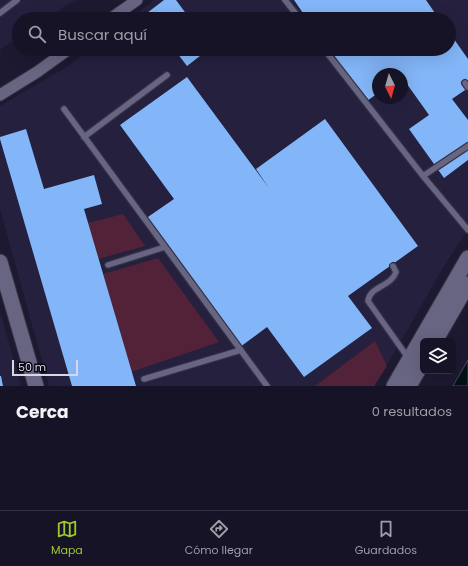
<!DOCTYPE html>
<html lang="es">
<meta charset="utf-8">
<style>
:root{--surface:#151325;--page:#222032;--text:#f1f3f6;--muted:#9d9ea7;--line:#343242;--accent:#a0c92c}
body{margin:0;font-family:Poppins,sans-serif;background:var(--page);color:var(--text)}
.controls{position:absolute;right:12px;bottom:12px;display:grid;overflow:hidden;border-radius:6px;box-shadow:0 4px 16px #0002}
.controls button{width:36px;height:36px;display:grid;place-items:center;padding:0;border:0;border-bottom:1px solid var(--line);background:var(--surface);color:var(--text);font:20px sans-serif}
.compass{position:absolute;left:372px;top:68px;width:36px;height:36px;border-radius:50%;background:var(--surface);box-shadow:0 4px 16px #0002;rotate:175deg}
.scale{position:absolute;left:12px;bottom:10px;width:66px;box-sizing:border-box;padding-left:4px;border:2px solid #d7d7e7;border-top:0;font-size:11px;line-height:14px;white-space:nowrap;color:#d7d7e7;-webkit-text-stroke:3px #070610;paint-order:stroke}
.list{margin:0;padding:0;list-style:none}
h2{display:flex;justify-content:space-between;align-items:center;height:52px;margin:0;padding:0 16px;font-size:17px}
h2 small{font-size:13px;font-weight:400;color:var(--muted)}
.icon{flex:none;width:22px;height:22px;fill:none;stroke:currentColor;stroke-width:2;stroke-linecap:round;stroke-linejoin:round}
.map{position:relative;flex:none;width:468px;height:386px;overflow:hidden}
.search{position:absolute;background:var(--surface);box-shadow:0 4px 16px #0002;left:12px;right:12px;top:12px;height:44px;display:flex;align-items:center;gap:10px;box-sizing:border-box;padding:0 14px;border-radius:22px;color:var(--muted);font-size:15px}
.sheet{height:124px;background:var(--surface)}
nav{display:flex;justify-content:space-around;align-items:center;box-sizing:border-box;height:56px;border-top:1px solid var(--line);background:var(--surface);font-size:11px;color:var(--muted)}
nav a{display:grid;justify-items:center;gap:2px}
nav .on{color:var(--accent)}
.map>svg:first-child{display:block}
</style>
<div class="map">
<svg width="468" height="386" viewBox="0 0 468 386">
<rect width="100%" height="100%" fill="#1c1931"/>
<!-- built -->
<path fill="#24203e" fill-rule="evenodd" d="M0,0H75L46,19H19V37L0,50Z
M154,0H468V229L443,268L375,386H49L0,209V106L68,66L90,49H449V19H129ZM378,74H402V98H378Z
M0,311L21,386H0Z"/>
<!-- green -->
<path fill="#522338" d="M123,214L145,246L98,259L88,223Z
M158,258L219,342L131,372L103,274Z
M375,341L387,366L374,386H315Z"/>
<!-- water -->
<path fill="#041116" stroke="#434c55" d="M468,360V386H453Z"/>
<!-- building -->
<path fill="#83b6f8" d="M164,0H176L190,19H151L147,13Z
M294,0H426L439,19H307Z
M449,32L468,59V88L452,99L468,120V160L444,178L409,129L429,115L402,77V74H378V93L367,101L329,49H449Z
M174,49H209L187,66Z
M187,77L269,188L256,169L325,119L418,246L348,296L372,328L304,377L267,327L240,347L145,219L174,199L120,125Z
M26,129L44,189L94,175L102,204L84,209L136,386H72L0,139V137Z
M0,376H1L3,386H0Z"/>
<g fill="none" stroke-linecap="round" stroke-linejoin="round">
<!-- lane casing -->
<g stroke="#353246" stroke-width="8">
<path id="lane" d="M285,0L300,19
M0,13L17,0
M324,49L423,176L468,230
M465,83L468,87
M64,109L267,386
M84,137L167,75
M423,176L468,146
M108,265L165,247
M393,266L396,272C391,287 370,286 368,301L409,359
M144,379L241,350"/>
</g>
<!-- street casing -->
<g stroke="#353246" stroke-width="13">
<path id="street" d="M110,19L137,0
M0,95L37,72L69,49"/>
</g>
<!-- secondary casing -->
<g stroke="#353246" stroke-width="17">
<path id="secondary" d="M0,262L36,386
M435,341L468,284
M394,386L468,258
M409,386L423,362"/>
</g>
<!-- lane -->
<use href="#lane" stroke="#676582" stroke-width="5.5"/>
<!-- street -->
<use href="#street" stroke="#676582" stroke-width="11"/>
<!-- secondary -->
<use href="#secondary" stroke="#676582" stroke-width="15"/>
</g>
</svg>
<div class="controls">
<button><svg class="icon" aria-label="layers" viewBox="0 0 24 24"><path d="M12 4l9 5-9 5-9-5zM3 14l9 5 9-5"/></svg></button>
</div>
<svg class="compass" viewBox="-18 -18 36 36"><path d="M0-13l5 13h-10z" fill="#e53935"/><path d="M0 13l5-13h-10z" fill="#9d9ea7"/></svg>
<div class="scale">50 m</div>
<div class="search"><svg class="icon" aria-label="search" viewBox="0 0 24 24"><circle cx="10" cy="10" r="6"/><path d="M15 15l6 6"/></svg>Buscar aquí</div>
</div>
<section class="sheet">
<h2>Cerca<small>0 resultados</small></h2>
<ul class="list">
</ul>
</section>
<nav>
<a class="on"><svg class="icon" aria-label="map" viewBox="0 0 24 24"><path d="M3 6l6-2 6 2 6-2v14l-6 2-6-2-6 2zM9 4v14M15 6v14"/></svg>Mapa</a>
<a><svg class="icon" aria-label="directions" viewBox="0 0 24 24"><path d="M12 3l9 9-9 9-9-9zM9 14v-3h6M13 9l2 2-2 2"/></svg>Cómo llegar</a>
<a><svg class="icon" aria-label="saved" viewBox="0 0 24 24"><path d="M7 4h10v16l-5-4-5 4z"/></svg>Guardados</a>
</nav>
